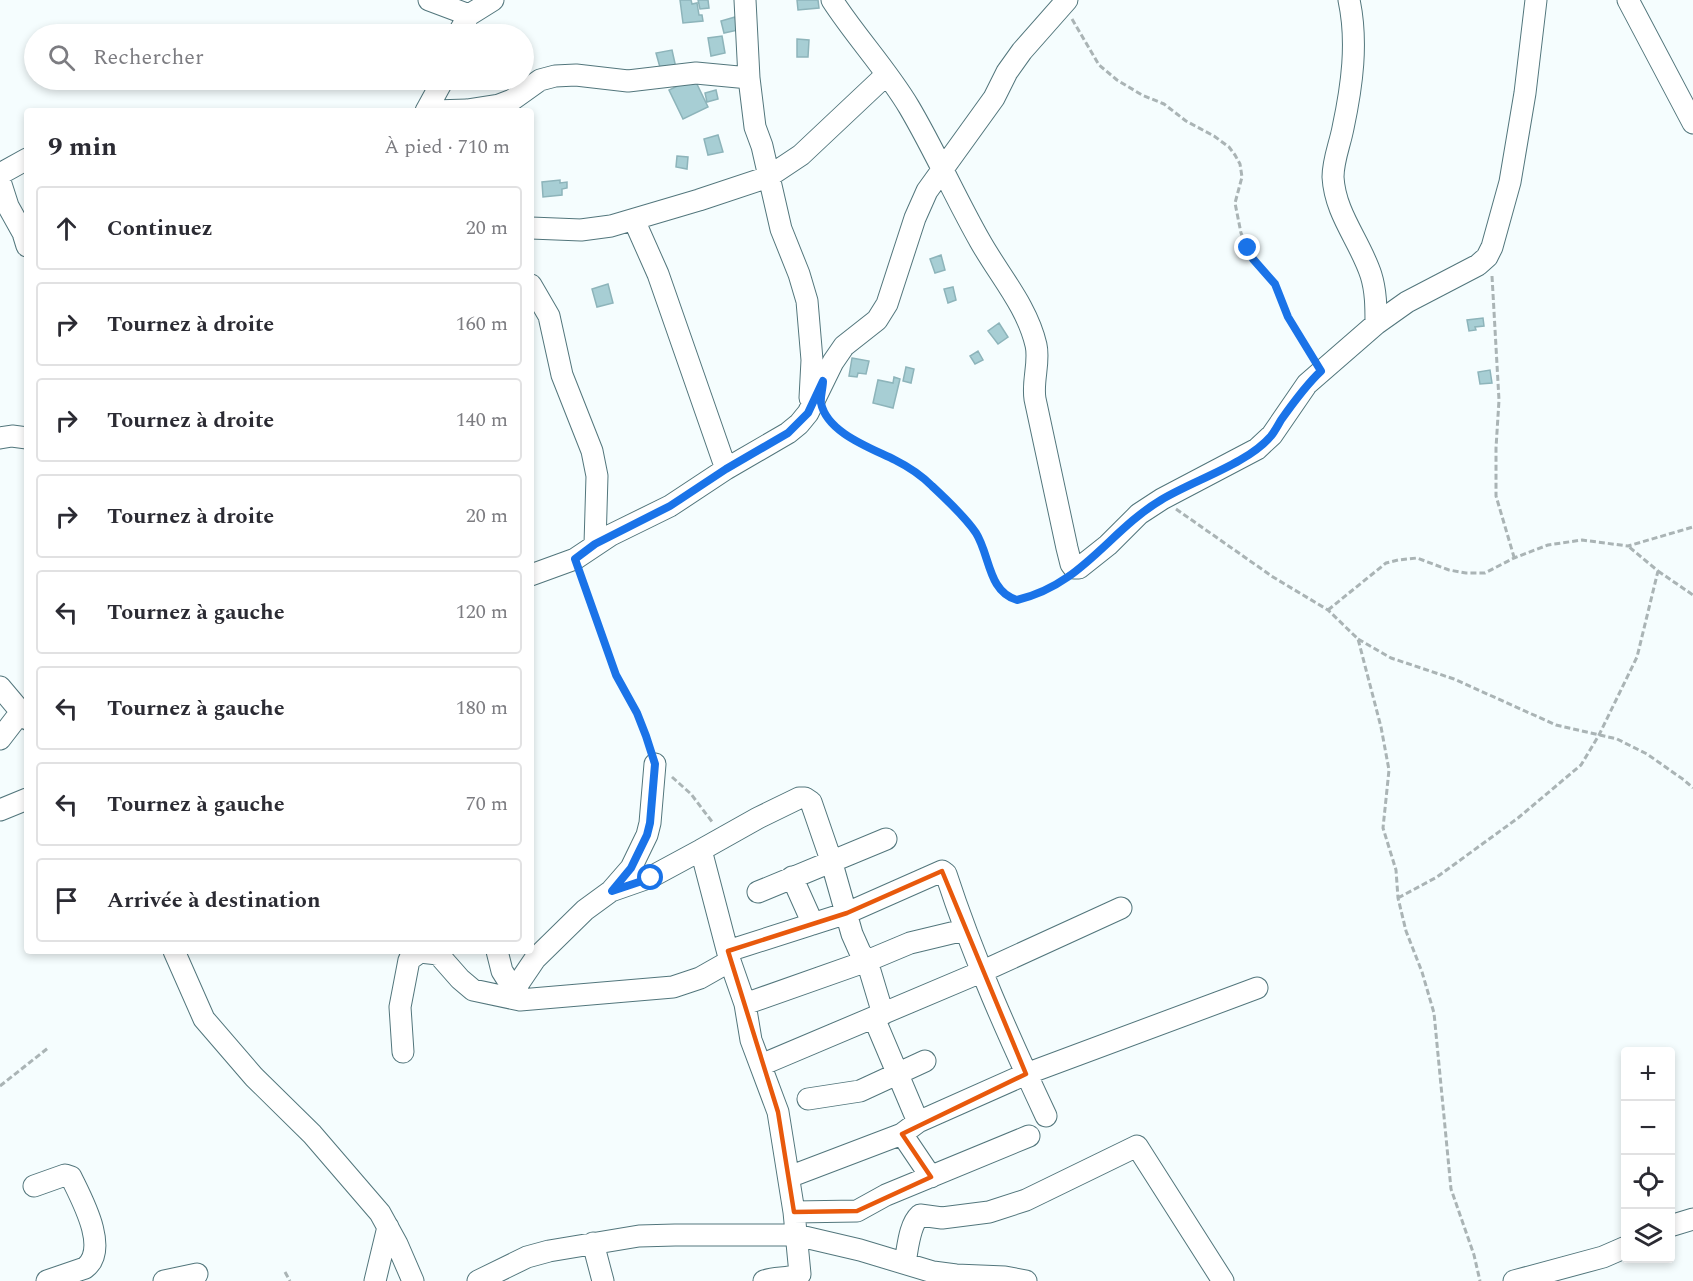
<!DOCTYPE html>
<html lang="fr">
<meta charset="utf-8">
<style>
:root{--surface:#fff;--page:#f2f2f3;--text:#2b2b33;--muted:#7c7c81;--line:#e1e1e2}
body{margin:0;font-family:Spectral,serif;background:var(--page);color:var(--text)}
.controls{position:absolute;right:18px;bottom:18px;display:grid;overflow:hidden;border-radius:6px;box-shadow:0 3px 9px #0003}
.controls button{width:54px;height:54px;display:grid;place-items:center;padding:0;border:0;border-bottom:2px solid var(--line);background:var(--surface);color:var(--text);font:30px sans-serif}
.stop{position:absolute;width:18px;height:18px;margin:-14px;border:4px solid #1a73e8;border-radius:50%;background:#fff}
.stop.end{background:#1a73e8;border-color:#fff;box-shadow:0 2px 6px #0008}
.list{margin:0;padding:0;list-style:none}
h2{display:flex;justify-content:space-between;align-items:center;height:78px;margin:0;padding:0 24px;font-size:26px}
h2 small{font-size:20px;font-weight:400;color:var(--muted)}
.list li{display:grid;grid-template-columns:39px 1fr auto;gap:18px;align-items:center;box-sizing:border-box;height:84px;margin:0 12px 12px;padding:0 12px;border:2px solid var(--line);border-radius:6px}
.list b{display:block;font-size:22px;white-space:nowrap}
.list em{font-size:20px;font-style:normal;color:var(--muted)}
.icon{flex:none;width:33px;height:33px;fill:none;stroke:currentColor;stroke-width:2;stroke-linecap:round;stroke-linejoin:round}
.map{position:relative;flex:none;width:1693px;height:1281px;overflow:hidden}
.search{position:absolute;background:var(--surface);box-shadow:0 3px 9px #0003;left:24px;top:24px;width:510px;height:66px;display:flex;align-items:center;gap:15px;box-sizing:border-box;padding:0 21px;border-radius:33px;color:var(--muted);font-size:22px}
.panel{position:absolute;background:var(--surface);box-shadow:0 3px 9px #0003;left:24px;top:108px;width:510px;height:846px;border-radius:6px}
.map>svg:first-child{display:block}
</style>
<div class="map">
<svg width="1693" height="1281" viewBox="0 0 1693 1281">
<rect width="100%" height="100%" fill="#f5fdfe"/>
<!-- building -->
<path fill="#a7ced4" stroke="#8db4ba" stroke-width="1.5" d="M680,0H691L692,4L697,3L699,15H702L703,21L683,23Z
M698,0H708L709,8L700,9Z
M797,0H818L819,8L798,10Z
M735,17L738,30L724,33L721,21Z
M722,36L725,53L711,56L708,38Z
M797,39L809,40L808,57H797Z
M672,50L676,68L661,71L656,53Z
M694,78L708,107L683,119L669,90Z
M716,90L718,99L707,102L705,93Z
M718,135L723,152L708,155L704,139Z
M677,156L688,157L687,169L676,167Z
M560,180V183L567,182V188L562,189V195L543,197L542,182Z
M941,255L945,270L935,273L930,259Z
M608,284L613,303L597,307L592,289Z
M953,287L956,300L948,303L944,289Z
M1483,318L1484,326L1475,327L1476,330L1469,331L1467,320Z
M999,323L1008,337L998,344L988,331Z
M978,351L983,360L975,364L970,356Z
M852,358L869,361L866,374L858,373L857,377L849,376Z
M906,367L914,369L911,383L903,381Z
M1490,370L1492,383L1480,384L1478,372Z
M894,377L900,379L893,408L873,403L878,380L893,383Z"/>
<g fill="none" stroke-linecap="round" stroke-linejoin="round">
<!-- minor casing -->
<g stroke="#52767c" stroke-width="23">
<path id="minor" d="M429,0L469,15
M832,0C856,37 887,70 909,107C935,151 955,197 980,241C999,275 1027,306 1036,345C1040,362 1032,381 1035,399L1067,548L1071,564L1074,568H1079L1108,545L1139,514L1162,499L1257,449L1272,435L1307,384L1376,324L1407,302L1478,265L1487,257L1492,247L1510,182L1525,93L1536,0
M1349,0C1358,42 1352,86 1343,128C1340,144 1333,160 1333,177C1335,214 1360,241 1371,275C1376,291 1376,307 1376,324
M1628,0L1693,123
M458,34L469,15L493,0
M749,78L755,127L762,146L781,229L799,274L807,301L812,360L810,398
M426,111L443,80
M434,111L467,110L499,105L512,100L540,80L555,76L576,75L628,81L696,73L749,78L745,0
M0,174L27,159
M0,181L8,206L23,233L27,246
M634,220L658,274L726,469
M531,228L581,230L611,226L699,200L768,177L801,155L886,75
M531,285L549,316L562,375L592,451L597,476L595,544
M0,438L12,436L27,438
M531,575L575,559L611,535L670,506L726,469L788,433L799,424L808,413L833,362L844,346L877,320L887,304L915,218L927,191L994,98L1007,72L1022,51L1067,0
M0,687L27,719
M0,739L20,713
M0,810L27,799
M701,850L758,818L799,798H805L811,802L831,860L852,934L860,952L867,961L883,1014
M792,877L813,924
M611,891L651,877L701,850L730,961L745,1004L751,1040L778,1112L794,1212L800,1274C789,1279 776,1277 764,1281
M758,892L886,839
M174,951L204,1019L254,1077L312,1134L380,1213L397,1244L413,1281
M497,951L502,971L514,990
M728,951L847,913L942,871L946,874C973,957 1009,1037 1046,1116
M520,1000L514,990L535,959L585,910L611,891L631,868L647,835L650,823L655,764
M745,1004L867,961L910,943L964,930
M874,1018L918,1122
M403,1052L400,1007L409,960L420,952L438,954L460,979L473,990L520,1000L673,987L700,978L730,961
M761,1065L981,972L1121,908
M808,1099L860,1091L925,1061
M902,1134L931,1177
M789,1177L902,1134L918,1122L1026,1074L1257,988
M34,1186L65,1175L71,1177C81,1198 110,1249 85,1268L47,1281
M794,1212L857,1211L886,1195L1029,1136
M1670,1226L1693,1219
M593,1243L603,1281
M905,1262C908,1248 909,1225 920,1215L942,1218L989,1212L1026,1200L1137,1146L1223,1281
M164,1281L197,1274
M375,1281L388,1227
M478,1281L527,1257L549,1251L639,1236L675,1235H796L860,1250L933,1272L956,1275L1005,1277L1026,1281
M1514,1281L1603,1257L1626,1247"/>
</g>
<!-- path -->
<path stroke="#aab4b5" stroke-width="3" stroke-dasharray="6 3" stroke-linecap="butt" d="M1072,19L1099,65L1117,80L1142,95L1164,104L1186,121L1214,136L1229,147L1235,155L1240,164L1242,177L1235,203L1241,233L1253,259L1275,284L1288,317L1312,357
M1492,276L1499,400L1496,448V496L1514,557
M826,415C841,439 871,448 895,460C908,467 919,475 930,484C949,501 976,528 986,551C992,568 993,578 1003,594C1023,606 1046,591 1063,579
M1176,509L1273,577L1328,610L1358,639L1381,727L1389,770L1383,828L1396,870L1398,898L1406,931L1422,972L1434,1013L1451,1189L1474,1255L1480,1281
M1658,571L1693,595
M581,575L616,675L637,713L650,749
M1328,610L1386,563L1398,560L1417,558L1449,570L1466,573H1485L1514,558L1548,545L1582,540L1628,546L1693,527
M1358,639L1391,658L1454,679L1556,725L1617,739L1647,754L1684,780L1693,788
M672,777L691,794L713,823
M1398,898L1437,877L1518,818L1581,765L1599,735L1637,657L1658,571L1628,546
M0,1086L48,1048
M285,1272L290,1281"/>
<!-- minor -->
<use href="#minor" stroke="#fff" stroke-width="21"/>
</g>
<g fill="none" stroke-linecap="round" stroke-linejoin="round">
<!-- route -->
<path stroke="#1a73e8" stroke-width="8" d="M651,878L612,891L631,868L647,835L650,823L655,764L646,736L637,713L616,675L575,559L595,544L670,506L726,469L788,433L808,413L823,381C823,388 820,397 821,403C827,433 871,448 895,460C909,467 922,476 932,486C946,499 966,518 976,533C990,555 988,592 1017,600C1082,585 1109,531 1161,500C1194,480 1247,464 1271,436C1275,431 1278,425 1281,420C1293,403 1306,385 1321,371L1288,317L1275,284L1253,259L1248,248"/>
</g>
<!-- marked area -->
<path fill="none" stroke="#e8590c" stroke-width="4.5" stroke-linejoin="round" d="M942,871L1026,1074L902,1134L931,1177L857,1211L794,1212L778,1112L728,951L847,913Z"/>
</svg>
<div class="controls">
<button>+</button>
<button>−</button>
<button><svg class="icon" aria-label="locate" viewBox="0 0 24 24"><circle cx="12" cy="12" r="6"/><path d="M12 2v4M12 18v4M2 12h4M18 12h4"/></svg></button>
<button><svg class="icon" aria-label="layers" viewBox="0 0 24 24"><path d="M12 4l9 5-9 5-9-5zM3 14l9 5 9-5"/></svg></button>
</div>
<div class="stop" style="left:651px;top:878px"></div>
<div class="stop end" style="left:1248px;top:248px"></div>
<div class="search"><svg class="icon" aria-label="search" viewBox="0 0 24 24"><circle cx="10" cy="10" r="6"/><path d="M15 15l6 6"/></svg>Rechercher</div>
<section class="panel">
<h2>9 min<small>À pied · 710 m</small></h2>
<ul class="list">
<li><svg class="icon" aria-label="ahead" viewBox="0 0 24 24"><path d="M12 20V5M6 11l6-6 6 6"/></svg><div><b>Continuez</b></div><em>20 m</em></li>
<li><svg class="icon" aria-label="right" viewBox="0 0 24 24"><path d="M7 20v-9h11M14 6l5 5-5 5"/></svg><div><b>Tournez à droite</b></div><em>160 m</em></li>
<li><svg class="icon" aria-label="right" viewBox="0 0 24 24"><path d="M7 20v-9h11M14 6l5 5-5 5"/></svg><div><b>Tournez à droite</b></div><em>140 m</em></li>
<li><svg class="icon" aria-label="right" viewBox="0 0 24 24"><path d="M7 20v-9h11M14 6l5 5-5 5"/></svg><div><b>Tournez à droite</b></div><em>20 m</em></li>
<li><svg class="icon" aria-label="left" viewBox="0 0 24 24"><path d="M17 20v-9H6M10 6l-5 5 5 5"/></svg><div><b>Tournez à gauche</b></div><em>120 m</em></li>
<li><svg class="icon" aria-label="left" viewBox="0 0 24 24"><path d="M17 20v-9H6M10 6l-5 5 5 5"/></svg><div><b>Tournez à gauche</b></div><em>180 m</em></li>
<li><svg class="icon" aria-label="left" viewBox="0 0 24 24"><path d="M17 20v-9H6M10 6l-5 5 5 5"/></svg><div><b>Tournez à gauche</b></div><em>70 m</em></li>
<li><svg class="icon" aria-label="arrive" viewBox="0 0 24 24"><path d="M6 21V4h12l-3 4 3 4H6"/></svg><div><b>Arrivée à destination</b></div></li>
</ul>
</section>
</div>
